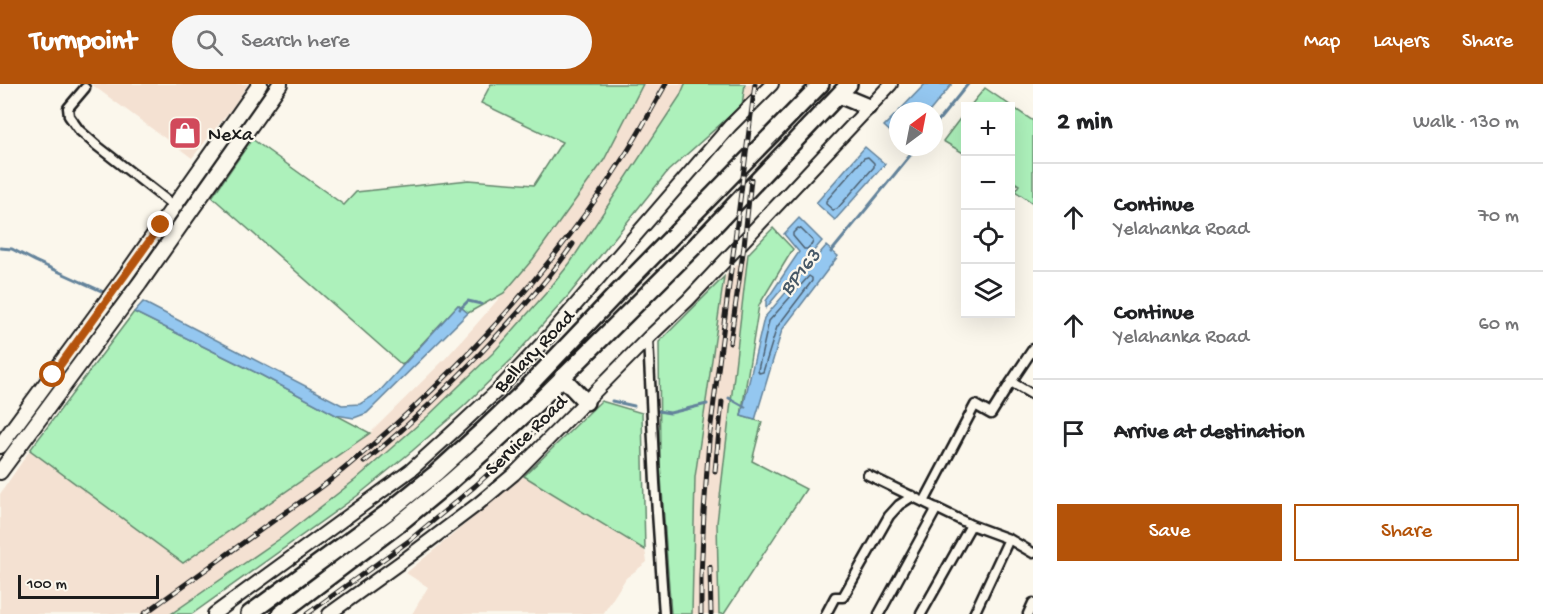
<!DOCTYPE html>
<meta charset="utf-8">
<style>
:root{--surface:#fff;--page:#f6f6f6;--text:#202124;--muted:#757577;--line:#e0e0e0;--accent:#b45309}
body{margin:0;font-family:"Gochi Hand",sans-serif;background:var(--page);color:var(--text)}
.controls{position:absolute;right:18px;top:18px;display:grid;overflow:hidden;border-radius:0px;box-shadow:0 6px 24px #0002}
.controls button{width:54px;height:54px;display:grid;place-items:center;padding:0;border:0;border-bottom:2px solid var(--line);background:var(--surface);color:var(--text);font:30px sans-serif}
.compass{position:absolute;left:889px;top:18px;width:54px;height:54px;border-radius:50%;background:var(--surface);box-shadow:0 6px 24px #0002;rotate:32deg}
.scale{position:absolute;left:18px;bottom:15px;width:141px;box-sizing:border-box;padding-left:6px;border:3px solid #1c1c1c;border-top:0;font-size:16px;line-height:21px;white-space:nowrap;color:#1c1c1c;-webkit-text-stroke:4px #fbf7ec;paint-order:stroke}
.stop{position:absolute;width:18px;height:18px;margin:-14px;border:4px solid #b45309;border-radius:50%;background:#fff}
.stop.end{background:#b45309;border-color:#fff;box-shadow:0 2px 6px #0008}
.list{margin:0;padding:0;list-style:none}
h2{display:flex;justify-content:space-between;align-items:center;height:78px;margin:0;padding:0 24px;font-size:26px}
h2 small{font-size:20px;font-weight:400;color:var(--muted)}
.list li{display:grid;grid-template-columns:39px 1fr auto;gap:18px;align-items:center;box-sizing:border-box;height:108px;padding:0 24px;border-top:2px solid var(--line)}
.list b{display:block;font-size:22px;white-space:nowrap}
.list p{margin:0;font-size:20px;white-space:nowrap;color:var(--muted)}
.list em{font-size:20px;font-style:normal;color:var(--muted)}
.actions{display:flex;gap:12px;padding:18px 24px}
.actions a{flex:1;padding:14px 0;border:2px solid var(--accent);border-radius:0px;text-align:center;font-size:21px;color:var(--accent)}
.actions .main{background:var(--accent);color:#fff}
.icon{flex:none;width:33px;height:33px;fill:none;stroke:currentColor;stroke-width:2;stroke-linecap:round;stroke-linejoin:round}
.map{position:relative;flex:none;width:1033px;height:530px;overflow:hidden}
header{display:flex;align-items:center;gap:36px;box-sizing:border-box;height:84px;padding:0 30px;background:var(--accent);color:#fff}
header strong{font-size:28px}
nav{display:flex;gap:33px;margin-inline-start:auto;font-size:21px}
.search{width:420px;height:54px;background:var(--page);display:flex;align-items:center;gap:15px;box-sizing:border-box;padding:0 21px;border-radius:33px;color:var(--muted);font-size:22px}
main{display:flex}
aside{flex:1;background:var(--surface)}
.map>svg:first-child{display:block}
</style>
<header>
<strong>Turnpoint</strong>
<div class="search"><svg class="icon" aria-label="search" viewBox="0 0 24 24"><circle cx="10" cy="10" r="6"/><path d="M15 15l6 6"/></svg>Search here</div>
<nav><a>Map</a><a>Layers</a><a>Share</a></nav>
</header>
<main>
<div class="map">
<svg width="1033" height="530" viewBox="0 0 1033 530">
<rect width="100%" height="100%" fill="#fbf7ec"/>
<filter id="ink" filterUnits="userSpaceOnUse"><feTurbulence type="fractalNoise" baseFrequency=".0167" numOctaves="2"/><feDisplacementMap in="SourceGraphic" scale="12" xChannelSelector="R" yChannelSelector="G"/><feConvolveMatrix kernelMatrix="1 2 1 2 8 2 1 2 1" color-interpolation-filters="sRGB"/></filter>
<g filter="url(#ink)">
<!-- built -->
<path fill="#f4e1d2" d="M91,0H248L232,24L192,74Z
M643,0H685L680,12L570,179L521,238L463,299L428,332L355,396L281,454L171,530H0V410L30,366L183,479L370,349L444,276L474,243L533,175L604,76Z
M745,0H764L742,21Z
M748,170L717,439L719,530H692L695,393L724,193Z
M524,392L645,466L647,478L626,494L603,530H412L428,503L406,489Z"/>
<!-- green -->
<path fill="#adf1bb" stroke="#64866c" stroke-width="1.5" d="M491,0H643L604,76L533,175L504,209L468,229L458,221L402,281L212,113L252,55L344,121L356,108L469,96L534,101L562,58L481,19Z
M685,0H745L742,21L668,87L568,212L511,276L463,323L412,367L357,412L192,530H171L281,454L355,396L428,332L493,269L546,209L570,179L680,12Z
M985,4L1033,37V119L1015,107L1019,101L1011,96V22H970Z
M965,28L966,70H965L943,57Z
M773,144L793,165L759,221L741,332L762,338L752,377L806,405L724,530H719L717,439L748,170Z
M724,193L695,393L692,530H671L660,379L659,258Z
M134,228L261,291L370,349L183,479L30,366Z
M601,317L642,329L645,466L524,392Z"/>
<!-- water -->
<path fill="#94c7f0" stroke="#64839b" stroke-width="1.5" d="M925,0H952L930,27H899Z
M898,28V55L884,42Z
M865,63L885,80L835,136L816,119Z
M799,134L822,157L766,224V217L799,168L784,150Z
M826,162L838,172L782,246L755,336L741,332L764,234Z
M143,218L342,321L360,320L378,309L458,221L468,229L367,329L354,334L336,331L261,291L134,228Z"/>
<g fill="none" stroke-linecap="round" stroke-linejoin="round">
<!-- shore -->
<path stroke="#4c6071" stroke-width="1.5" d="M868,73L874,79V83L837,125L833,126L826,120V117L864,74Z
M798,144L801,145L813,157L812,160L807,165H804L793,152V149Z
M809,192L812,194V197L777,243L763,288L759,289L758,286L769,237Z"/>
<!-- stream -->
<path stroke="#64839b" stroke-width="3" d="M934,42L968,0
M0,164L12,165L35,177L108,210
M831,168L917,63
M460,225L468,217L481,220
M729,314L745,323
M612,317L634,322
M652,326L670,329L707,320"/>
<!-- minor casing -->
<g stroke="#1c1c1c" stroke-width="13">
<path id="minor" d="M85,4L68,24L69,32L79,46L96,61L174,122
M648,254L655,399L664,530
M1011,298L1033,265
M868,391L971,441L1009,455L1033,469
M924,418L975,321L991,330L1011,298L1033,311
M826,530L835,513H843L889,432L899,421L913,412
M879,530L937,424
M921,530L971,441
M974,530L1009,455
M1028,530L1033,519"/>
</g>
<!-- secondary casing -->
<g stroke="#1c1c1c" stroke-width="16">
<path id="secondary" d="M214,530L411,386L454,347L498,306L547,254L730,42L772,0
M329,530L408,473L478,420L514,390L648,254L688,216L891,0"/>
</g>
<!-- primary casing -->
<g stroke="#1c1c1c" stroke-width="18">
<path id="primary" d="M0,362L125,192L260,0
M0,388L140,199L280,0"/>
</g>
<!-- trunk casing -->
<g stroke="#1c1c1c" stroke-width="20">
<path id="trunk" d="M839,11L868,23
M562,293L586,318
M249,530L388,428L436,389L483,346L523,308L617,209L821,0
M280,530L399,440L450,398L494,359L536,320L697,160L849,0"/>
</g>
<!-- minor -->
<use href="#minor" stroke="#fbf7ec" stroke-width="8"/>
<!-- secondary -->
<use href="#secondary" stroke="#fbf7ec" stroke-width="12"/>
<!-- primary -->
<use href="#primary" stroke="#fbf7ec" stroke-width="14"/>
<!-- trunk -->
<use href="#trunk" stroke="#fbf7ec" stroke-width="15"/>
<!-- rail casing -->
<g stroke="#1c1c1c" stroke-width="5">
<path id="rail" d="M730,259L744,162L751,95
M364,378C403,347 438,313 472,278C508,241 544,202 573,160
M715,387L722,318
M710,483L711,530
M144,530C186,500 227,470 269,440C288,426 309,413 328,398C441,307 548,194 625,71C640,48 652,24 666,0
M307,530L410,456L475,402L542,341
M701,530V493L704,428L709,356L755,0"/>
</g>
<!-- rail -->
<use href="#rail" stroke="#fbf7ec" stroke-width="3" stroke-dasharray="9" stroke-linecap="butt"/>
</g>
</g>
<g fill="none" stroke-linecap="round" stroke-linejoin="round" filter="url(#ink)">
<!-- route -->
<path stroke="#b45309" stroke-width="8" d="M53,291L161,141"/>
</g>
<!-- icons -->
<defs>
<g id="shop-square" transform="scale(1.725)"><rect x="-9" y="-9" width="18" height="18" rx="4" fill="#d1495b" stroke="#fbf7ec"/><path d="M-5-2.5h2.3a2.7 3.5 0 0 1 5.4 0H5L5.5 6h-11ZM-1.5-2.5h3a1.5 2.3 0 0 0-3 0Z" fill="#fff"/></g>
</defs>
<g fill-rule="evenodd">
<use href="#shop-square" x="185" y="49"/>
</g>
<g text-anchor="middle" stroke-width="4.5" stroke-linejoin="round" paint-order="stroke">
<!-- poi labels -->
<g font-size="20" fill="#1c1c1c" stroke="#fbf7ec" text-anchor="start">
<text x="208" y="56">Nexa</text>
</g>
<!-- street labels -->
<g font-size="20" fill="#1c1c1c" stroke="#fbf7ec">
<text transform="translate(533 266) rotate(-46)" y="7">Bellary Road</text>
<text transform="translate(525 350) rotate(-44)" y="7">Service Road</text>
</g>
<!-- water labels -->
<g font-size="21" font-style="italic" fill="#465866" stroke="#fbf7ec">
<text transform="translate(799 187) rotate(-51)" y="7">BP163</text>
</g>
</g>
</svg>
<div class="controls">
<button>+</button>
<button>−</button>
<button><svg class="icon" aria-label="locate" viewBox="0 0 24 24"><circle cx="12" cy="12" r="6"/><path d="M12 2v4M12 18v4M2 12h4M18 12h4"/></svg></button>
<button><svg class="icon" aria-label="layers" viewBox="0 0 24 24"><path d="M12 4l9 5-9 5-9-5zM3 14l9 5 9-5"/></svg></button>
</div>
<svg class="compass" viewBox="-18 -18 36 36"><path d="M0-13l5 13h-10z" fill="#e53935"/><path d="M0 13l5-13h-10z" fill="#757577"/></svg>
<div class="scale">100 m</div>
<div class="stop" style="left:53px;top:291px"></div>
<div class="stop end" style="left:161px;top:141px"></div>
</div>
<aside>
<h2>2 min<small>Walk · 130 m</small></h2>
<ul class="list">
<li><svg class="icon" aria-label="ahead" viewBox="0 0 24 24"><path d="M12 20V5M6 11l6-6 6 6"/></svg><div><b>Continue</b><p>Yelahanka Road</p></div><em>70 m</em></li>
<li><svg class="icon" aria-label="ahead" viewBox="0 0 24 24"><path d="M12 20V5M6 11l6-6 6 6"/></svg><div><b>Continue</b><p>Yelahanka Road</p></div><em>60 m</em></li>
<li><svg class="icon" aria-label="arrive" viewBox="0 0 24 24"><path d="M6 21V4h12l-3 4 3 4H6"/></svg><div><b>Arrive at destination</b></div></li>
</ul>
<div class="actions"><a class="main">Save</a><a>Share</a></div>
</aside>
</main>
